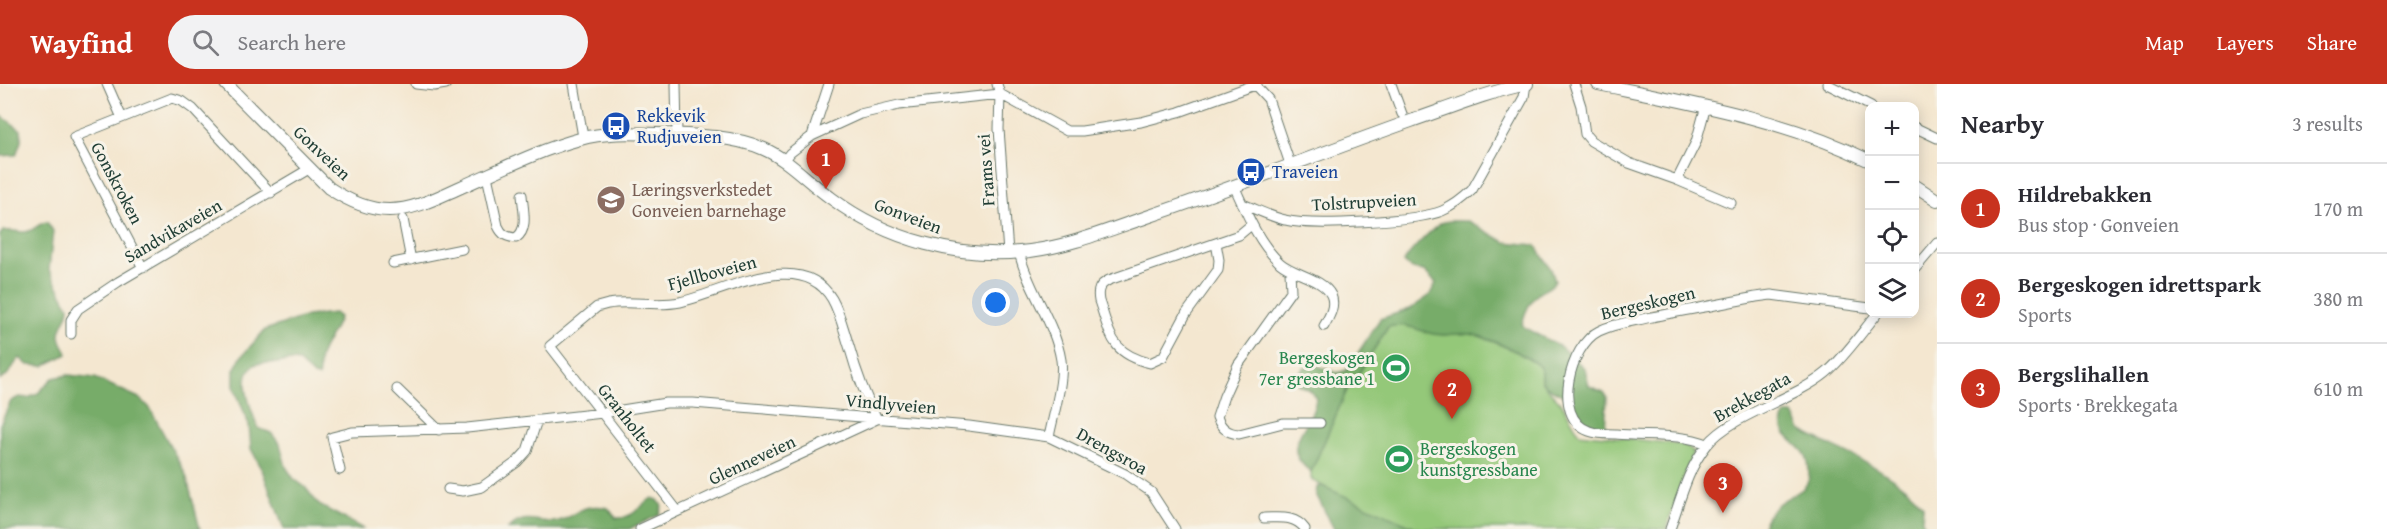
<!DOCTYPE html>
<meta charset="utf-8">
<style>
:root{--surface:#fff;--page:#f2f2f3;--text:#2b2b33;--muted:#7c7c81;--line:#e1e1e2;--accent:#c8321e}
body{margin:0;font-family:"Gentium Book Plus",serif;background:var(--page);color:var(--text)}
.controls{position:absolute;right:18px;top:18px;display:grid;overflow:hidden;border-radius:12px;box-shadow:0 3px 15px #0003}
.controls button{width:54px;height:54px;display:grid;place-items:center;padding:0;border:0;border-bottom:2px solid var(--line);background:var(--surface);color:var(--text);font:30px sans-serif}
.you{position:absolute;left:996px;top:219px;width:21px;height:21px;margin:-15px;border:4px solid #fff;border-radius:50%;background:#1a73e8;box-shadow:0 0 0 9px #1a73e833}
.badge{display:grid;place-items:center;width:39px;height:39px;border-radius:50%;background:var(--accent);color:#fff;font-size:20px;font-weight:700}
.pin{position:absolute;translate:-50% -50px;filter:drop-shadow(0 2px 3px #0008)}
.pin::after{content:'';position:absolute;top:32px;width:21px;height:18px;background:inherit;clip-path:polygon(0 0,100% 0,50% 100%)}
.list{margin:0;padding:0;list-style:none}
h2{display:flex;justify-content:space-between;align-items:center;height:78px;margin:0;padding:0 24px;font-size:26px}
h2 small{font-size:20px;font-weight:400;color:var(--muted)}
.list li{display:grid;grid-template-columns:39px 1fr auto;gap:18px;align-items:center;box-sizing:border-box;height:90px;padding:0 24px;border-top:2px solid var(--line)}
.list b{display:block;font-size:22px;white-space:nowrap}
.list p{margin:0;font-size:20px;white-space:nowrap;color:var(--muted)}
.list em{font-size:20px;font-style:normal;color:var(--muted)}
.icon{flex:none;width:33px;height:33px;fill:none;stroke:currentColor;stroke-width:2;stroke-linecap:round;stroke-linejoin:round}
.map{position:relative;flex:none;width:1937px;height:445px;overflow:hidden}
header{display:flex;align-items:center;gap:36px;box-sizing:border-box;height:84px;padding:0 30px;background:var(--accent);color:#fff}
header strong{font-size:28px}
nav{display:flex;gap:33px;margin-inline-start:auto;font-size:21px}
.search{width:420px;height:54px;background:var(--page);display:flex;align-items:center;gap:15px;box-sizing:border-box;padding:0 21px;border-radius:33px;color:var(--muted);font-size:22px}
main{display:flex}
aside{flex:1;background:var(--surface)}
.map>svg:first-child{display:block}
</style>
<header>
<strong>Wayfind</strong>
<div class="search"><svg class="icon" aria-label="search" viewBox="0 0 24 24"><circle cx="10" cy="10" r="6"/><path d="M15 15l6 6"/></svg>Search here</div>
<nav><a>Map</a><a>Layers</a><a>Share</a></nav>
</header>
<main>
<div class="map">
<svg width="1937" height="445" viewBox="0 0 1937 445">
<rect width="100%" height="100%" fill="#f7f3e8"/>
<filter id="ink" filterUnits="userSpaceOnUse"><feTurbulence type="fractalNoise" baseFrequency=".0167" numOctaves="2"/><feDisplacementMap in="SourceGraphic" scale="12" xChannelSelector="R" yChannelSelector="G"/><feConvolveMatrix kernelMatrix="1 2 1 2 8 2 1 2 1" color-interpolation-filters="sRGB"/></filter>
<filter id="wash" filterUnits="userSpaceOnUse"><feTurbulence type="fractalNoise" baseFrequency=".008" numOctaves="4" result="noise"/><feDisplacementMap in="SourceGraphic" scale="24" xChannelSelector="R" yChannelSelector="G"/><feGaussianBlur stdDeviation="1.35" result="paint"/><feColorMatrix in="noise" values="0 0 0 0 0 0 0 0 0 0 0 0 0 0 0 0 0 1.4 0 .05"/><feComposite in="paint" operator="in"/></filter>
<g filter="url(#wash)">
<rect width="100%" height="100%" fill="#f4e7d0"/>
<!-- green -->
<path fill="#94c879" stroke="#5a8256" stroke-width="1.5" d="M1399,240L1443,251L1458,249L1475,250L1517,268L1538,281L1542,287V299L1562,320L1579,349L1686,361L1693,368L1666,445H1419L1332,408L1311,395V388L1350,299L1357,292L1388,243Z"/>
<!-- forest -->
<path fill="#77ac69" stroke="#4b744e" stroke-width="1.5" d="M0,31L21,46V57L16,71L0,72Z
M1468,137L1505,158L1535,161L1551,185L1555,197C1550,205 1546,204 1539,209C1529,217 1525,228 1522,240L1525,244L1561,263L1585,285L1589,302L1604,308L1607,313L1605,345C1577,338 1585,332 1569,316C1561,308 1549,307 1542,298C1542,294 1543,289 1541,285C1534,273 1488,254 1475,251C1461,247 1447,253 1433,250C1416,246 1405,238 1388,243L1357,292L1350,299L1311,388C1275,361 1314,344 1316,314L1310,306L1299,301L1296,293L1304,284L1318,282L1337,289L1347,286L1380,235L1410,225L1429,212L1436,199L1424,187L1412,185L1404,178C1408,169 1435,141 1444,138C1451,136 1461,137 1468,137Z
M47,138L53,147L49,186L69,223C69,234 60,240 60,251C60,258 65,263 67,270L44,282L28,281L20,274C12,281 10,292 0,296V151L3,147C12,146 16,148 24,148C33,148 38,139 47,138Z
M334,229L339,233C335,248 324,258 320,273C318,280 320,287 318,293L313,292L299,278C290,276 284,278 276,279C268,280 260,277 253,282C237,293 253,331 258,344L271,349L280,360L286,383L294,395L305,403L319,421L364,445H284L261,383L251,365L249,341L234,302V286L241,273L265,246L307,232Z
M68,291L95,294L139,314L149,323L186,391L200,445H0V341L11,317L19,313L28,314L37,310L53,294Z
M1786,330H1793L1801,346L1809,351C1844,369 1900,390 1923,422L1922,436L1927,445H1762C1765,436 1769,428 1777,421C1787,411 1810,408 1809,391C1809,386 1808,377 1806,372C1800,358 1773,351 1786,330Z
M1322,402L1419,445H1334L1316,410L1317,403Z
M652,414L658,416L662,422L659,431L629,445H508C526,428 534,439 553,438C573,437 578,417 608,424L616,434C632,435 640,422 652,414Z"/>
</g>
<g filter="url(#ink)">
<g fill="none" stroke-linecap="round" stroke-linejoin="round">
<!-- minor casing -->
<g stroke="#6a786b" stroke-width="11">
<path id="minor" d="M107,0L122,34
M416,0L434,2L446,0
M574,0L583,53
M676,0L677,51
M997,0L1000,10L999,45L1008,169
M1254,0L1268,15L1290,80
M1391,0L1402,30
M1574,0L1581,22L1585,50L1591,57L1629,79L1677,96L1731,119
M1827,0L1871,22
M1914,43L1937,54
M812,52L860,30L899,21L1000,10L1067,47H1082L1141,38L1179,28L1257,0
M784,77L790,69L812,52L829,0
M487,92L498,142C502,151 507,153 516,154C529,145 523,125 522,111
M1677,96L1696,58L1706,22
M1235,104C1247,130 1258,158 1280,179C1294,191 1322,194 1331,211C1336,222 1329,233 1324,242
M1242,120C1256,125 1271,133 1285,136C1312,143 1417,137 1442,127C1454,122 1463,115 1472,106L1524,13L1526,0
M403,135L411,176
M1216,159L1219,176L1218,186L1186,230L1163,273L1150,279C1110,269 1111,251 1099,217C1097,206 1099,201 1109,196L1239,151L1251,141
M393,179L462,165
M143,184L74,53L172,14L182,17L193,25L271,109
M1914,186L1937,159
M1290,187L1291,207L1238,281L1224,312L1217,333C1221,344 1227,349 1239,350L1283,339H1320
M71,250V236L78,225L118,198L309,85
M397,305L439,346
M1049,353L1125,390L1151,408L1175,445
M1707,360C1681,349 1645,353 1616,350C1608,350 1597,350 1589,347C1551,333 1570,261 1599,247C1615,239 1635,237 1652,233C1687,226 1722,220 1756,213L1771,211L1870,224
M340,386L332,353L352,348L467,344L603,329L666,319H693L969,342L1049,353C1053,332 1064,297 1061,276C1055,238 1028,206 1019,168
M448,405L463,407L482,403L517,378L527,367L537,336
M1264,434C1280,434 1295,431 1305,445
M640,445L877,335C865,312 856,287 849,262C844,247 840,229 832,215C801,162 723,209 680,218C656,223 632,216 608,220L597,223L550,262L677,426
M1670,445C1680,417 1688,384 1707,361C1732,330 1793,316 1826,289C1845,273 1861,249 1877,230"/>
</g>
<!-- tertiary casing -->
<g stroke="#6a786b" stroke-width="14">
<path id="tertiary" d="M226,0L329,104C347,116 367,126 389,126C415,126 438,113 461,103C500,86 539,66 580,55C603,48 632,49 656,50C691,51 732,51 764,65C789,76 808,98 831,114C887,156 960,176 1030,167C1070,162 1108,146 1147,133C1236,103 1323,68 1411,37C1449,24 1488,8 1527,0
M1598,0C1691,19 1784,35 1870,77
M1914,101L1937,116"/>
</g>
<!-- minor -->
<use href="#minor" stroke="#fff" stroke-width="9"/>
<!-- tertiary -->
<use href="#tertiary" stroke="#fff" stroke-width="12"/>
</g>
</g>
<!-- icons -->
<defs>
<g id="bus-disc" transform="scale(1.5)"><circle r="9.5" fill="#1a4fb4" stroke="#f7f3e8"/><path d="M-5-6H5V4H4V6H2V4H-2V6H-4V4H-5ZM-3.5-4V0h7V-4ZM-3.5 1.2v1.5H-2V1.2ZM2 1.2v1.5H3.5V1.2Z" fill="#fff"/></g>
<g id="school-disc" transform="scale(1.5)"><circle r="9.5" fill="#8d6e63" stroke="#f7f3e8"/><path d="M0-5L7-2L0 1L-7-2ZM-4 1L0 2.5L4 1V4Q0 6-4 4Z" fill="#fff"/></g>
<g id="stadium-disc" transform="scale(1.5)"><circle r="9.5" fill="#2e9e5b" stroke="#f7f3e8"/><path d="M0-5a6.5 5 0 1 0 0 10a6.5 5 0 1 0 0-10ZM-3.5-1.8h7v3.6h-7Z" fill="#fff"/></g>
</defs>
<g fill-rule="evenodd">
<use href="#bus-disc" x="616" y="42"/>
<use href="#bus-disc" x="1251" y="88"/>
<use href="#school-disc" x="611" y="116"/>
<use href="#stadium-disc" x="1396" y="284"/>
<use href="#stadium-disc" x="1399" y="375"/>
</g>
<g text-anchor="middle" stroke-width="6" stroke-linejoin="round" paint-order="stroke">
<!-- transit labels -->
<g font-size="18" fill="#164399" stroke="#f7f3e8" text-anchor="start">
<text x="637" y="38">Rekkevik<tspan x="637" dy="21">Rudjuveien</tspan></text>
<text x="1272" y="94">Traveien</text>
</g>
<!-- street labels -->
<g font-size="18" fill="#1f3d34" stroke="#f7f3e8">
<text transform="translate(322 69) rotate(43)" y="6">Gonveien</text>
<text transform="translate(986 86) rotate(-94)" y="6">Frams vei</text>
<text transform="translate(117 99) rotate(62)" y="6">Gonskroken</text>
<text transform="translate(1364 118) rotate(-3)" y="6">Tolstrupveien</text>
<text transform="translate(908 132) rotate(21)" y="6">Gonveien</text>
<text transform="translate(173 147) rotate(-30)" y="6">Sandvikaveien</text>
<text transform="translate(712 189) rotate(-15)" y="6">Fjellboveien</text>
<text transform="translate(1648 219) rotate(-13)" y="6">Bergeskogen</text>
<text transform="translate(1752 313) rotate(-29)" y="6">Brekkegata</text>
<text transform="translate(891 320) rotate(5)" y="6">Vindlyveien</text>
<text transform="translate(627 334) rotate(52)" y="6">Granholtet</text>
<text transform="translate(1112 367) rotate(29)" y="6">Drengsroa</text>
<text transform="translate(752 376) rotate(-25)" y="6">Glenneveien</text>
</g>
<!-- education labels -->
<g font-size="18" fill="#785e54" stroke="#f7f3e8" text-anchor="start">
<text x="632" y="112">Læringsverkstedet<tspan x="632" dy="21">Gonveien barnehage</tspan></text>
</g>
<!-- leisure labels -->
<g font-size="18" fill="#27864d" stroke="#f7f3e8" text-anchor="end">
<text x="1375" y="280">Bergeskogen<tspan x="1375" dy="21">7er gressbane 1</tspan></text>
<text x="1420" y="371" text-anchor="start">Bergeskogen<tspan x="1420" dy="21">kunstgressbane</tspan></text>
</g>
</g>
</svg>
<div class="controls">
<button>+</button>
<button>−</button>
<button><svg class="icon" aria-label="locate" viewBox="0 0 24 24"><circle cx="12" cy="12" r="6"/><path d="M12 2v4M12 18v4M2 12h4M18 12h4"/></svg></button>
<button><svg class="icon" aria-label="layers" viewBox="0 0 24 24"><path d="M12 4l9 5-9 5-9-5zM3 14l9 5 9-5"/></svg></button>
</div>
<div class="you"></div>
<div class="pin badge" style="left:826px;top:105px">1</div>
<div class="pin badge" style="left:1452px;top:335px">2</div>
<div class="pin badge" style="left:1723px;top:429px">3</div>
</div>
<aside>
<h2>Nearby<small>3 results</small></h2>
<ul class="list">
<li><span class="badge">1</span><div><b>Hildrebakken</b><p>Bus stop · Gonveien</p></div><em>170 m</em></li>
<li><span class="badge">2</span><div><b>Bergeskogen idrettspark</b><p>Sports</p></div><em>380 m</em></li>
<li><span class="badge">3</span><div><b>Bergslihallen</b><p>Sports · Brekkegata</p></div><em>610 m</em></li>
</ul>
</aside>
</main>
